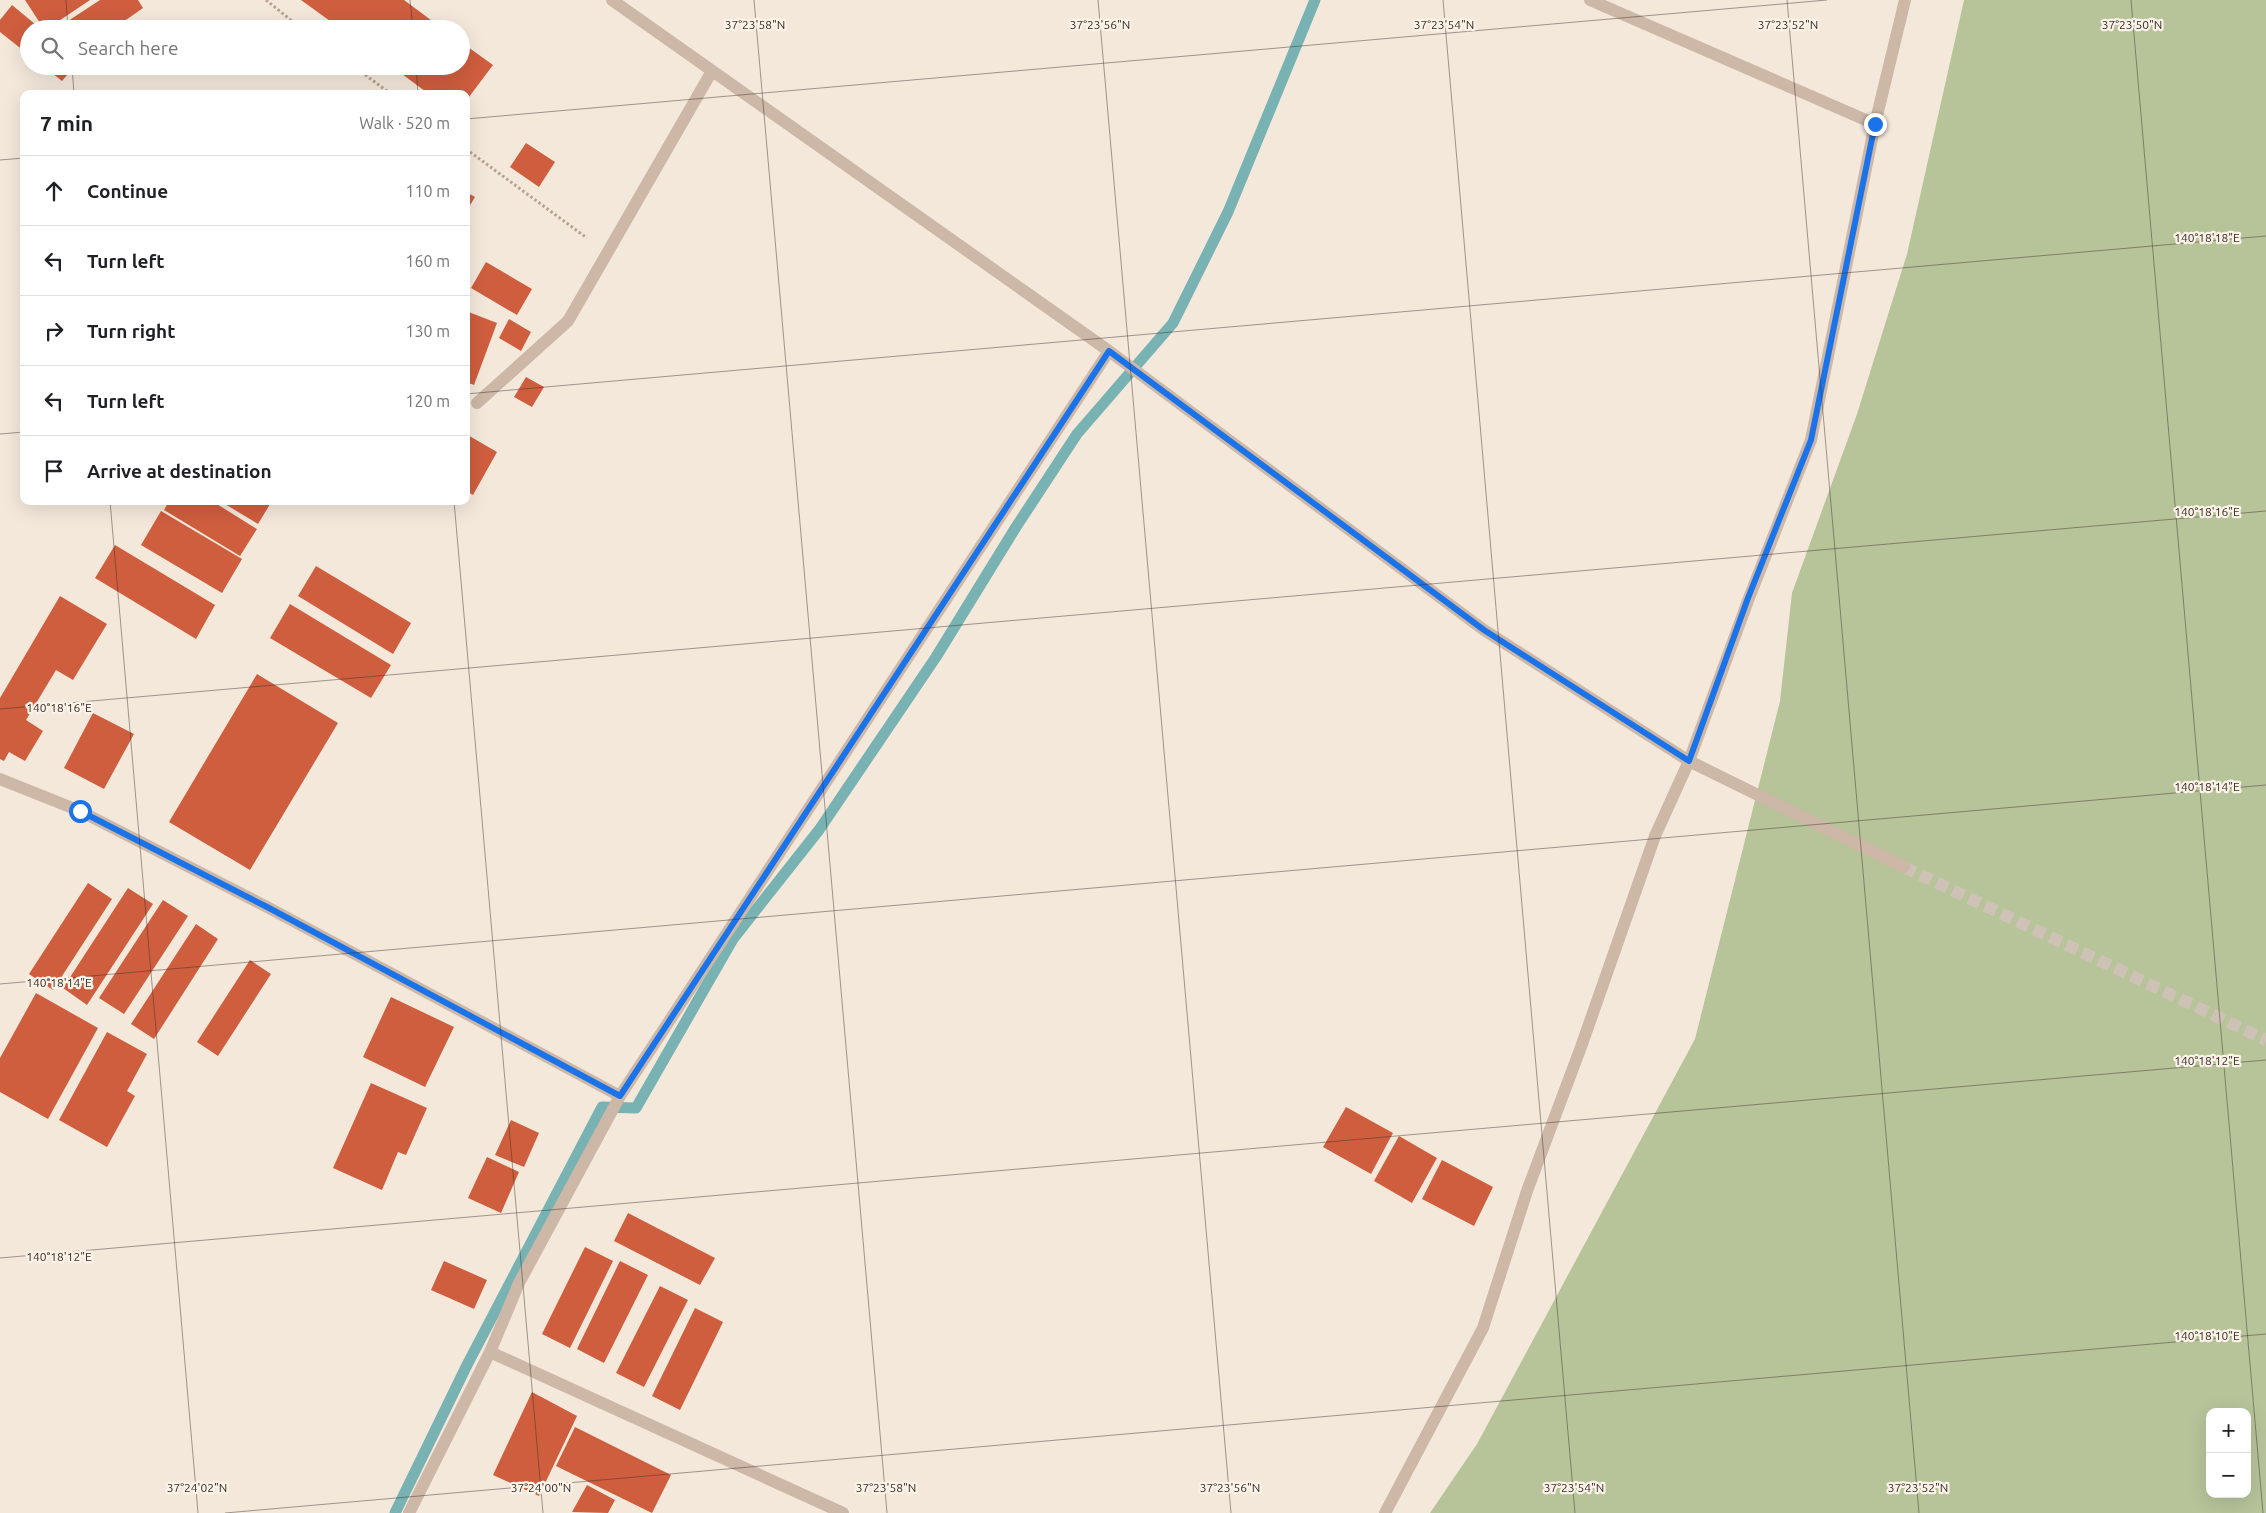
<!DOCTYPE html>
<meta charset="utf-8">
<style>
:root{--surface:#fff;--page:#f2f2f2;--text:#202124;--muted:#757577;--line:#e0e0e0}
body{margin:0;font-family:Ubuntu,sans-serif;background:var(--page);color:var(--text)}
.controls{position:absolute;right:15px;bottom:15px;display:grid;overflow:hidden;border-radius:10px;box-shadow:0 5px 20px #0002}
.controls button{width:45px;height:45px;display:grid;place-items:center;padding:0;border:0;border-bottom:1px solid var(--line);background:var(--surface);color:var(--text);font:25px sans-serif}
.stop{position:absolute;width:15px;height:15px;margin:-11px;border:4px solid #1a73e8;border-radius:50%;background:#fff}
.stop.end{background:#1a73e8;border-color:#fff;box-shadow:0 1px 5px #0008}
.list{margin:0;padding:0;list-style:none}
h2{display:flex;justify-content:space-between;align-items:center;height:65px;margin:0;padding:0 20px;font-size:21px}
h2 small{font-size:16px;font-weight:400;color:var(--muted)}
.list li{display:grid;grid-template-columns:32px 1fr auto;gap:15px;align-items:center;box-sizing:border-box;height:70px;padding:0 20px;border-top:1px solid var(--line)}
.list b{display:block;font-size:19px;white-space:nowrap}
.list em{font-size:16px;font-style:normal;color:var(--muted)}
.icon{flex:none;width:28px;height:28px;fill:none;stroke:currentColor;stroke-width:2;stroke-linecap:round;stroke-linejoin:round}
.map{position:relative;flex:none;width:2266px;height:1513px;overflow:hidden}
.search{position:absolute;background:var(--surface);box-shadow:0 5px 20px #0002;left:20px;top:20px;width:450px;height:55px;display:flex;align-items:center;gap:12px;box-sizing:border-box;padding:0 18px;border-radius:28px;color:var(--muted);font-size:19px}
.panel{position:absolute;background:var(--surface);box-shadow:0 5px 20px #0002;left:20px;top:90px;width:450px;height:415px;border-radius:10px}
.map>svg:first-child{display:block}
</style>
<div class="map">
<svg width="2266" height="1513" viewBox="0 0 2266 1513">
<rect width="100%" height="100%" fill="#f4e8db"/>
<!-- green -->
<path fill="#b7c49a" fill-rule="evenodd" d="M1964,0H2266V1513H1430L1477,1444L1695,1039L1780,701L1792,593L1857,414L1907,254ZM2210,1412H2247V1494H2210Z"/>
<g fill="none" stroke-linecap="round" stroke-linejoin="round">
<!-- stream -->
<path stroke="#78b2b3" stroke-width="11" d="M395,1513L467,1365L602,1107L636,1108L733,939L819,830L936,657L1016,527L1077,434L1173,323L1228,212L1315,0"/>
</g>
<!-- building -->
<path fill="#cf5e3e" d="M25,0H90L47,29H44Z
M100,0H138L143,8L113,29H69L65,23Z
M301,0H404L443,29H341Z
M12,5L41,29H29V55L0,32V20Z
M461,42L493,65L466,101V94H429L391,66H461Z
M43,66H75L62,81Z
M526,143L555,162L539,187L510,167Z
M466,192L475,197L466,212Z
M486,262L532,289L517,315L471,288Z
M466,311L497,323L474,385L466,382Z
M509,319L531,332L521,351L499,338Z
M526,377L544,387L532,407L514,397Z
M466,434L497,452L473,495L466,491Z
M169,501H212L257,529L240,556L164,510Z
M220,501H272L258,524Z
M161,511L242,559L222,593L141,545Z
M115,545L215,605L196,639L95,578Z
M316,566L411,623L393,654L298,596Z
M60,596L107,624L73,680L56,670L26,720L43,731L25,761L9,752L4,761L0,759V698Z
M290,604L391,665L371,698L270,638Z
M257,674L338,723L250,870L169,822Z
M93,713L134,734L104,789L64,768Z
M88,883L112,899L53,990L29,974Z
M128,888L153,904L87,1005L63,988Z
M163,900L188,916L124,1014L99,998Z
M196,924L218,939L154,1039L131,1024Z
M250,960L271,974L218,1056L197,1042Z
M36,993L98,1028L48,1119L0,1092V1058Z
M391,997L454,1027L425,1087L363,1057Z
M107,1032L147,1054L127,1091L135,1096L107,1147L59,1120Z
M371,1083L427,1108L406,1155L398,1152L382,1190L333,1168Z
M1346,1107L1393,1133L1371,1174L1323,1147Z
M511,1120L539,1133L524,1167L495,1155Z
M1399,1136L1437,1158L1412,1203L1374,1181Z
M487,1157L519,1172L501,1213L468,1198Z
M1442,1160L1493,1187L1474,1226L1422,1199Z
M628,1213L715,1258L700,1285L614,1241Z
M585,1247L613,1261L570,1348L542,1334Z
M444,1261L487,1280L474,1309L431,1290Z
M620,1261L648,1275L604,1363L577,1349Z
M660,1286L688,1300L644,1387L616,1373Z
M695,1308L723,1322L680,1410L652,1396Z
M532,1392L577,1416L539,1496L493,1475Z
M575,1427L671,1475L652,1513L556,1466Z
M587,1485L615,1500L608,1513L572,1512Z"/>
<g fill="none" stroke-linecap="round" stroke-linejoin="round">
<!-- minor-tunnel -->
<path stroke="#cec2b7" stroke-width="12" stroke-dasharray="12 6" stroke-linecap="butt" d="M1904,867L2266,1040"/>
<!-- path -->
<path stroke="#b9a190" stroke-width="3" stroke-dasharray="2.5 2.5" stroke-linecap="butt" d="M266,0L302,29
M353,66L391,94
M466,149L587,238"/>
<!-- minor -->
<path stroke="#cdb7a6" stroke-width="12" d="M612,0L1109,351L1484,630L1689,761L1904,867
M1590,0L1875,124
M477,403L568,321L712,71
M0,779L80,811L269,908L620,1096
M490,1352L843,1513
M409,1513L490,1352L519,1283L620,1096L1109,351
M1385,1513L1483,1328L1527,1191L1581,1047L1655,836L1689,761L1749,598L1811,440L1875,124L1905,0"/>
</g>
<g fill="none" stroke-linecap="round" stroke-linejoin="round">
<!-- route -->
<path stroke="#1a73e8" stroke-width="6" d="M80,811L269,908L620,1096L1109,351L1484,630L1689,761L1748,598L1811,440L1875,124"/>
</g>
<!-- ticks -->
<path fill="none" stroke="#382c27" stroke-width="1" stroke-opacity="0.45" d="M66,0L68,29M410,0L413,29M754,0L887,1513M1098,0L1231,1513M1443,0L1575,1513M1787,0L1919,1513M2131,0L2263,1513M72,66L74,94M416,66L418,94M466,119L1827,0M0,160L24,158M466,394L2266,236M0,434L24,432M110,501L198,1513M454,501L543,1513M0,709L2266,511M0,984L2266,785M0,1258L2266,1060M225,1513L2266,1334"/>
<g font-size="12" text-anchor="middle" fill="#382c27" stroke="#fbf2e8" stroke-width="4.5" stroke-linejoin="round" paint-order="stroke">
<text x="755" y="29">37°23'58"N</text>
<text x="1100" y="29">37°23'56"N</text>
<text x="1444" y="29">37°23'54"N</text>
<text x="1788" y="29">37°23'52"N</text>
<text x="2132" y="29">37°23'50"N</text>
<text x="2207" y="242">140°18'18"E</text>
<text x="2207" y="516">140°18'16"E</text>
<text x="59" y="712">140°18'16"E</text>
<text x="2207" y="791">140°18'14"E</text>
<text x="59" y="987">140°18'14"E</text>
<text x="2207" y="1065">140°18'12"E</text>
<text x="59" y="1261">140°18'12"E</text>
<text x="2207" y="1340">140°18'10"E</text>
<text x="197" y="1492">37°24'02"N</text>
<text x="541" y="1492">37°24'00"N</text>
<text x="886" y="1492">37°23'58"N</text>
<text x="1230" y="1492">37°23'56"N</text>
<text x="1574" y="1492">37°23'54"N</text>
<text x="1918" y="1492">37°23'52"N</text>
</g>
</svg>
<div class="controls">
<button>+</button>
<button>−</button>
</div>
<div class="stop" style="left:80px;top:811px"></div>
<div class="stop end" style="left:1875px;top:124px"></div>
<div class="search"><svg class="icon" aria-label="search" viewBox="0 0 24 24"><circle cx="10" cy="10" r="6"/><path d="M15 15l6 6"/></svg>Search here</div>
<section class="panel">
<h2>7 min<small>Walk · 520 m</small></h2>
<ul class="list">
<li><svg class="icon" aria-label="ahead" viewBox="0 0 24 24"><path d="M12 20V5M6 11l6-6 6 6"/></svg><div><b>Continue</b></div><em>110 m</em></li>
<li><svg class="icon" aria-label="left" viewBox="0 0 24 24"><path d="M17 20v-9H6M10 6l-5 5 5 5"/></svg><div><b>Turn left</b></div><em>160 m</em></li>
<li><svg class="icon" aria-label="right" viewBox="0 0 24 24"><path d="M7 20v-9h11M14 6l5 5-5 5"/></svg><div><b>Turn right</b></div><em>130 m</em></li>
<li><svg class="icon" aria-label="left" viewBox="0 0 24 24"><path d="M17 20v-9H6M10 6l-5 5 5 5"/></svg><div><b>Turn left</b></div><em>120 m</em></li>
<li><svg class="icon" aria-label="arrive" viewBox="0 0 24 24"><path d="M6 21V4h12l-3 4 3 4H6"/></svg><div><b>Arrive at destination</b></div></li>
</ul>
</section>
</div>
